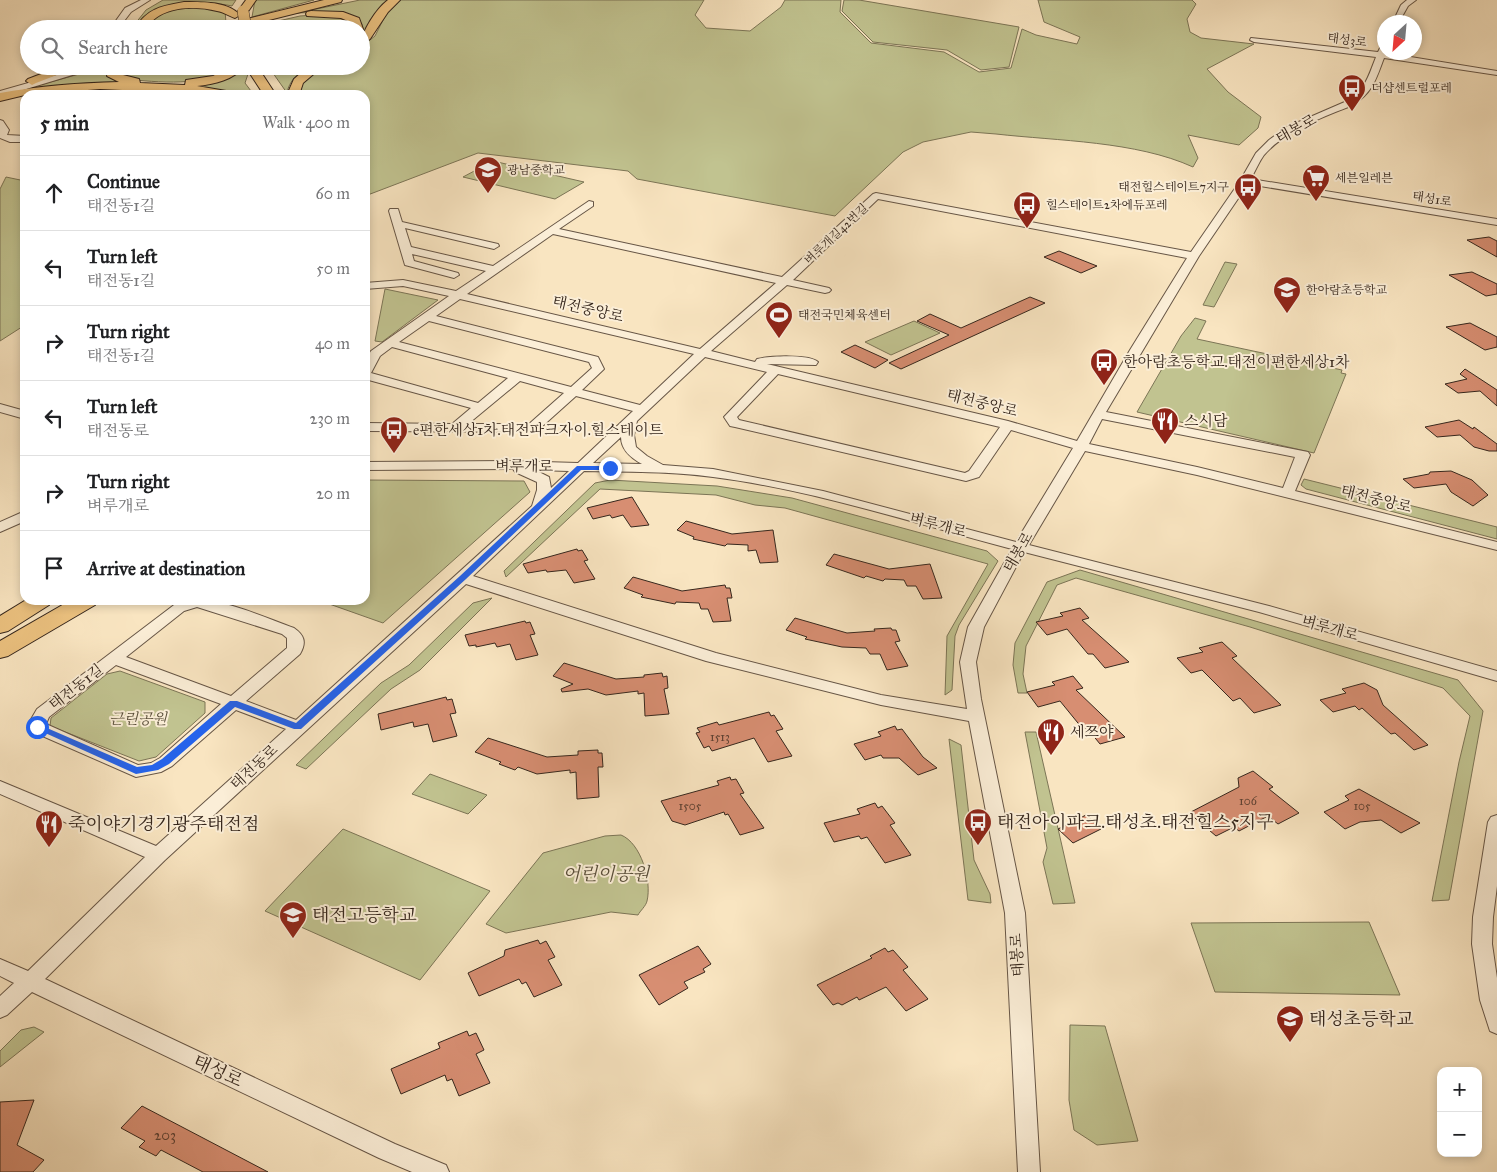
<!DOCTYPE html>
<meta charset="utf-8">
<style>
:root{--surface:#fff;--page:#f2f2f2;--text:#202124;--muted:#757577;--line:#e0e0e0}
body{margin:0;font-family:"IM FELL Great Primer","Noto Serif KR",serif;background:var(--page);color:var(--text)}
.controls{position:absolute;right:15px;bottom:15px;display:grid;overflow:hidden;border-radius:10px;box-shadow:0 2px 8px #0003}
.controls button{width:45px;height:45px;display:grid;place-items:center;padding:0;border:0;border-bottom:1px solid var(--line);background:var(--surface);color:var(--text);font:25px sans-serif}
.compass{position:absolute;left:1377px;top:15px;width:45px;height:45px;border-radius:50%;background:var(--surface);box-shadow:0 2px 8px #0003;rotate:206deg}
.stop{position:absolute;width:15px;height:15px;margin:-11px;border:4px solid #2563eb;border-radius:50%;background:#fff}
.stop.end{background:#2563eb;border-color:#fff;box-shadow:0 1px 5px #0008}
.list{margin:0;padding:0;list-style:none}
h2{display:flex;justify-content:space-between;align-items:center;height:65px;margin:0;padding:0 20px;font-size:21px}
h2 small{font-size:16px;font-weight:400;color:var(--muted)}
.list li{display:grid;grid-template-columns:32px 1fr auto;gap:15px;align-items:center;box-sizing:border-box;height:75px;padding:0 20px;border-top:1px solid var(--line)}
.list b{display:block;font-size:19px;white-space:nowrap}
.list p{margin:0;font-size:16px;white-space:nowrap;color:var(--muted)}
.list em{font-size:16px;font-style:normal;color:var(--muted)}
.icon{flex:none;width:28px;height:28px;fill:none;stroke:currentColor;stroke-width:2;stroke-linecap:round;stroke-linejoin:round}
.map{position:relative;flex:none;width:1497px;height:1172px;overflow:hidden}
.search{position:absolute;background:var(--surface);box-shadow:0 2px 8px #0003;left:20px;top:20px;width:350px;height:55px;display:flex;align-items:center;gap:12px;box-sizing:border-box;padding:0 18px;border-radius:28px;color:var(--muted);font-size:19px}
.panel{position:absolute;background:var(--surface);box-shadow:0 2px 8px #0003;left:20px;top:90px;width:350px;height:515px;border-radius:15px}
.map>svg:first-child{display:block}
</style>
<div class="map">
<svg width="1497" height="1172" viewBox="0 0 1497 1172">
<rect width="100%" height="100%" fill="#f9e5c1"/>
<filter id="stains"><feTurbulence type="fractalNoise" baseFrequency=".004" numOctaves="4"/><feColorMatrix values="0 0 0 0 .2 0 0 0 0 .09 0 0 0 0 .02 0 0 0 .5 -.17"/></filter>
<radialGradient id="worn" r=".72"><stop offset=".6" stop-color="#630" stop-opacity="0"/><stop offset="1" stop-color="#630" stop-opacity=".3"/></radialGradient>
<!-- green -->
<path fill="#c1c390" stroke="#7c7556" d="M163,0H236L232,6C206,0 144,0 135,29H131L146,10Z
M255,0H314L252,17Z
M360,0H388C373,13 373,25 361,37L362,24L357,18L324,12L297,13Z
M399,0H704L695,15L706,28L750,31L781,7L785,0H841L840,12L871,43L944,52L979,72L1011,68L1022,29L1036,35L1077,44L1080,37L1044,22L1038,0H1192L1196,4L1187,19L1190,32L1201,38L1254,44L1207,69L1228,92L1261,117L1258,128L1239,145L1188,135L1198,158L1193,167C1136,141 1058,141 996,134L971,132L923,142L903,152L835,216L637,179L628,171L478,153L365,196V95H298C298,88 303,82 308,78C326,61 338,66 361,66V47L375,36L390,6Z
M844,0H859L1019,27L1009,67L981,70L947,50L873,42L842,11Z
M177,5L225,9L226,24L206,29H146L156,13Z
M314,15L343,17L354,25L352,29L252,27L300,16Z
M108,66H114L107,71L110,77C131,84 165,88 187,84C206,81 225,72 243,67L248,74L245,83L251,91L258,95H237L213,90L128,84L11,93Z
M120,66H235C204,88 159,82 123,79L118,76V67Z
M268,66H309C299,73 289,80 287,93Z
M493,161L584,182L555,199L463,177Z
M6,177L25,181V325L0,341V189Z
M1225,262L1237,264L1214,307L1203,305Z
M385,289L438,300L382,342L375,341Z
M1195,318L1206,321L1197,339L1342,370L1341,373L1346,374L1314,453L1137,412L1181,336Z
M914,321L940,333L891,355L865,342Z
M1304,479L1497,527V539L1306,489L1301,485Z
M365,480L524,481L530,492L383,623L318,600H365Z
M610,480L717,486L792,498L987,551L998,561L959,625L955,636L952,690L945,695L947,636L988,564L785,508L755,505L716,495L600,489L506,577L504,571L595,483Z
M1080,570L1458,680L1483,711L1449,900L1432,901L1459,762L1470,716L1443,688L1250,627L1076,578L1057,585L1026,646L1023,674L1027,693H1018L1013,665L1015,643L1047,582Z
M492,598L420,670L391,689L306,769L296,765L381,683L409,665L473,603Z
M120,671L205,702V713L156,757L139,761L50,726L51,718L107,674Z
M1025,732H1036L1075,903L1053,904L1043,862L1047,848Z
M949,739L961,745L974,860L990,894L991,903L968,900Z
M430,774L487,795L468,814L412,794Z
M343,829L490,891L420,980L265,911Z
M621,835C641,843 652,881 647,901C646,906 640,911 638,915L611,912L506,933L486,924L543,853L605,836Z
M1369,922L1400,995L1215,992L1191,923Z
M1070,1025L1105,1026L1138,1141L1097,1145L1074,1130L1069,1100Z
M34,1027L44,1032L0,1067V1051L21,1030Z"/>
<!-- building -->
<path fill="#d78e72" stroke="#36271d" d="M1489,237L1497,241V257L1467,240Z
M1059,251L1097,266L1081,273L1044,257Z
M1472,272L1497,284V294L1486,296L1449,275Z
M1030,297L1045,303L901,369L889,363L949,335L917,321L930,314L961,328Z
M1470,323L1497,337V347L1485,350L1446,327Z
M855,345L888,360L875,368L841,352Z
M1465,369L1497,390V406L1480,391L1458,393L1445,384L1467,379L1460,374Z
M1459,420L1473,429L1474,427L1497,444V451H1489L1474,447L1460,435L1437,437L1425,427Z
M1451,471L1472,480L1488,495L1473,506L1451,492L1446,484L1414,488L1403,479L1429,474L1430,472Z
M632,497L649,525L631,527L623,515L612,518L610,515L593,519L587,508Z
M686,521L732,534L773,530L778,562L760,563L756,550L748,551V545L727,544L725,546L693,539L694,537L677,530Z
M577,549L578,551L582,550L588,560L584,561L595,579L574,583L566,570L547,572L546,570L528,573L523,564Z
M834,554L889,569L930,564L942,598L923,599L916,586H907L904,580L885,579L883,581L866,576L864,578L826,565Z
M633,577L682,591L725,585L726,588H730L732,598H727L731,621L713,622L708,609H701L699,603L676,602L675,604L641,597L643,595L624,588Z
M1080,608L1089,618L1082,620L1129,662L1105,668L1093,654H1088L1067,629L1047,635L1036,622L1063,616L1060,613Z
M795,618L847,633L875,631L874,629L891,628L892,630H896L900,641L895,642L908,666L887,670L880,654H870L866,648L842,647L805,639L807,637L786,630Z
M525,621L526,623L530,622L535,634L530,635L538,655L516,660L510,644L497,647L495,643L476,647V645L469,646L465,635Z
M1222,642L1237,656L1232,658L1281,705L1254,713L1240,698L1233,701L1202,670L1191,673L1177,658L1203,652L1199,648Z
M564,663L616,679L644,677V675L662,673L663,677L667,676L668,688L664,689L669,714L645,716L644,693L638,694V691L606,695L588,689L562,692L561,689L573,684L553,676Z
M1073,676L1083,688L1076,690L1125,737L1100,744L1087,728H1082L1060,701L1038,707L1027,692L1055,685L1052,682Z
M1364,683L1377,690L1383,705L1428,745L1414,750L1395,733L1391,734L1362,708L1359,710L1355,706L1333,712L1320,700L1346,693L1342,689Z
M446,697L447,700L452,699L456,713L450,714L457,736L433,742L428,724L414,727L413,722L381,730L378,714Z
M769,712L771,716L774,715L783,729L776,731L792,756L768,762L754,738L712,751L709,746L704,748L696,733L700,732L697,728L717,722L719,725Z
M895,726L897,730L902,729L923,757L937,768L918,775L899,758H883L881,755L865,760L854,744L881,736L878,732Z
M488,738L547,757L578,755V751L598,750V753H602L603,767H598L599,797L577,799L576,772L570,773V770L537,774L518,767L515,770L499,764L501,762L475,752Z
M1253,771L1273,787L1269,789L1299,813L1278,824L1268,816L1239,831L1234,827L1216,836L1189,813L1239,787L1238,778Z
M730,777L731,780L736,779L744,793L740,794L764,828L740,835L728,814L725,815L724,812L685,825L672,821L661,801L719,785L717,781Z
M1359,789L1420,823L1401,833L1381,820L1360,822L1345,829L1324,812L1349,800L1345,796Z
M875,803L878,808L882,806L895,823L890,825L911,855L885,863L867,837L861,839L859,836L834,842L824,823L860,814L857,809Z
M1086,815L1101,829L1073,843L1058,829Z
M538,940L540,944L546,941L555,957L548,960L562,985L534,997L526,982L522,984L519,979L479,996L468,973L504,956L505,950Z
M698,946L711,964L703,969L705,972L684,982L688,988L659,1005L639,975Z
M885,948L888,952L893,950L908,967L903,970L928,999L906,1011L886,987L859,1000L857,997L842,1005L838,1003L833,1005L817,985L872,958L870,956Z
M467,1031L469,1036L476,1033L484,1050L476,1054L490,1083L459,1096L452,1079L447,1081L445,1075L401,1094L391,1069L440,1048L438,1043Z
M34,1100L17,1145L44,1160L33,1172H0V1102Z
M142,1106L268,1172H203L161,1150L156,1156L139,1147L145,1141L121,1128Z"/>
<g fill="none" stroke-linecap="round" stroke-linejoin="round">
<!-- minor casing -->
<g stroke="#675646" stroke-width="2">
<path id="minor" d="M141,0H150L131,12L118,29H110L125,8Z
M1407,0H1416L1408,6L1399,22H1393L1401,5Z
M1251,38L1378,52L1381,46H1384L1386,53L1497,71V75L1384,58C1376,79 1373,92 1353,105C1322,118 1287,129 1264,155C1259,162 1255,171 1251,179L1497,219V225L1248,184L1199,256L1106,412L1308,452L1310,455L1295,491L1497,542V550L1197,475L1085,451L1029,545L1269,606L1497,671V681L1259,612L1024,552L984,627L976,662L981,699L1025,913L1040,1172H1018L1005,913L969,721L881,705L706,661L466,584L165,860L45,979L395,1144L446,1165L449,1172H412L379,1158L32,992L7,1015L0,1018V996L14,983L0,976V959L28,971L145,857L0,794V781L156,846L286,729L236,710L172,766L161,772L136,777L31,731L29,727L30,721L37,709L174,605C211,591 257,615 294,628C304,635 307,642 300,654L246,701L296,720L532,506L537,490V482L515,472L513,469L365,470V462L509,461L578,463L633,411L576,396L537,431L532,432L365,431V423L452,424L471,408L365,379V361L371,351L449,296L403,286L365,289V283L403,280L456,291L486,271L412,254L414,261L458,273L459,275L454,278L405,265L389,211L390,209H398L402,222L498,244L499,246L494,249L405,228L411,247L493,266L589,201L593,202V206L559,229L782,277L873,194L876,193L1191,252L1240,181L1256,153L1269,140L1287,127L1347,101C1366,89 1368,77 1376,57L1254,42L1250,40ZM878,199L1187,258L1130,350L1077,441L1008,421L767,364L816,365L818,362C810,354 769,356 757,359L755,362L711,351L787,285L825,293L829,292L831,290L829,288L793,280ZM553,234L776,283L700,349L467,294ZM460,299L694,354L640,405L582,390L604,369L598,357L436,316ZM429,321L589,362L592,368L571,387L399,342ZM392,347L508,378L478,403L371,373L380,356ZM705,357L767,372L724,417L730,426L735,427L966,481L979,477L1011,430L1073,448L1016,542L823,491L713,469L663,465L647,456L636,447L634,435L637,421ZM778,374L1000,427L969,471L965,473L739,420L737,417ZM520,381L564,393L529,424H468ZM1102,419L1295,457L1283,488L1197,467L1089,444ZM621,437C621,450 631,458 642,464L593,463ZM535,470L569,471L551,488L549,477ZM584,471C627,472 671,471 713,477C814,490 913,523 1012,549L968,627L960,662L967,709L881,695L716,653L473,576ZM197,607L282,634L287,638V648L231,696L126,657L184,611ZM116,665L221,704L160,758L151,763L138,765L46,724L49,717Z
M88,66H102L0,97V91Z
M0,120L3,121L9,130L7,135L25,136V142H10L0,138Z
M0,404L25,411V419L0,412Z
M25,511V521L0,532V522Z
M1497,815V886L1493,917L1492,944L1497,978V1034L1490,1031L1480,1000L1472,944L1473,917L1488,822L1491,817Z"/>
</g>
<!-- highway casing -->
<g stroke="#36271d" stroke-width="2">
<path id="highway" d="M246,0H256L247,13H239L238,11Z
M324,0H342L341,2L233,29H214L215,27Z
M388,0H400L388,12L370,39L361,45C361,32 377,8 388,0Z
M184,2C202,2 227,1 240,15L235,18C229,16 224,12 217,11C194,5 159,6 146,29H135C147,8 162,6 184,2Z
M311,11L343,12L359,18L363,29L361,31V29H353L350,22L341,18L307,16L306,14L307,12Z
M62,66H80L36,83L32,85L26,81L28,79Z
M109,66H123L119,70V74L139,79L140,83L185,85L186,80L213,76L232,66H245C233,80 215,84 197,86L232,92L234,95L100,89L25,95L0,101V93C39,86 79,83 119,82L107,76Z
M245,66H257L276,95H264Z
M309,66H323L303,83L299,95H287L294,79Z
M26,600H52L49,605L8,631L0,633V616Z
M71,600H98L95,605L8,656L0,658V641Z"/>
</g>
<!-- minor -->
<use href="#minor" fill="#fbeed7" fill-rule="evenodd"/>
<!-- highway -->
<use href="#highway" fill="#ecc280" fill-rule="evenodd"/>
<!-- highway-bridge casing -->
<g stroke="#36271d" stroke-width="12" stroke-linecap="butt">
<path id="highway-bridge" d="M243,11L246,29"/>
</g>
<!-- highway-bridge -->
<use href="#highway-bridge" stroke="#ecc280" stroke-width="11"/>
</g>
<!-- route -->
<path fill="#2563eb" d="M577,466H610L614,468L610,470H581L466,579L301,729H294L235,707L169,764L158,770L136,774L32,727L34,725H40L137,767L152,765L162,759L230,701H237L296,723L460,576Z"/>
<!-- icons -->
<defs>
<g id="bus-pin" transform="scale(1.4375)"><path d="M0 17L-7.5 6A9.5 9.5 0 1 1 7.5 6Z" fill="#8f2418" stroke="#fbeed7"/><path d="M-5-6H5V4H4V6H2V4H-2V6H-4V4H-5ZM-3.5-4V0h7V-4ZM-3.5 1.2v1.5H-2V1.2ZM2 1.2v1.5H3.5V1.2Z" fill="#fff"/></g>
<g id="school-pin" transform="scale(1.4375)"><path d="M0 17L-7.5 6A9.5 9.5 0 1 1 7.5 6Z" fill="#8f2418" stroke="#fbeed7"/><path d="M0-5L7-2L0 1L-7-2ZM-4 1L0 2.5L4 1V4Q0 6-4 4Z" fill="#fff"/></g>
<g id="supermarket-pin" transform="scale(1.4375)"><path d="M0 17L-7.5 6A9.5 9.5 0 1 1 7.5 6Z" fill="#8f2418" stroke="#fbeed7"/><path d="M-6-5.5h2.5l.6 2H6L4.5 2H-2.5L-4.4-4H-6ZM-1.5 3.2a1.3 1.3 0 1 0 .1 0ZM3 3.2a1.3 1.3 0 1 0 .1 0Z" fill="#fff"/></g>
<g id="stadium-pin" transform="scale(1.4375)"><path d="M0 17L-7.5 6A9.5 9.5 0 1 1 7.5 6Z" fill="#8f2418" stroke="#fbeed7"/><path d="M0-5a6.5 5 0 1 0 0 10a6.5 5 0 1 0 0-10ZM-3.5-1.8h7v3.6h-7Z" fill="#fff"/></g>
<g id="restaurant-pin" transform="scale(1.4375)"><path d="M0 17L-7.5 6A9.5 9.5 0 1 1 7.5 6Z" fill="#8f2418" stroke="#fbeed7"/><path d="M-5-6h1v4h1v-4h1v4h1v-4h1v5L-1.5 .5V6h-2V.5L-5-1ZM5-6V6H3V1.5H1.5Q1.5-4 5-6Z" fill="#fff"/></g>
</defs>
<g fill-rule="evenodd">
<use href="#bus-pin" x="1352" y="88"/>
<use href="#school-pin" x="488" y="170"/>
<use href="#supermarket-pin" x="1316" y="178"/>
<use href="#bus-pin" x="1248" y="187"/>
<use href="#bus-pin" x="1027" y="205"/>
<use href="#school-pin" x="1287" y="290"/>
<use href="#stadium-pin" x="779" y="315"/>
<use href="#bus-pin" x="1104" y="362"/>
<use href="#restaurant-pin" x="1165" y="421"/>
<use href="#bus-pin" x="394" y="430"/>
<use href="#restaurant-pin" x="1051" y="732"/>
<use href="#bus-pin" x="978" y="822"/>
<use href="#restaurant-pin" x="49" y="824"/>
<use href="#school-pin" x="293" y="915"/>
<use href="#school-pin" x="1290" y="1019"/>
</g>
<g text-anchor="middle" stroke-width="4" stroke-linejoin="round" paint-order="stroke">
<!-- far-street labels -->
<g font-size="12" fill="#36271d" stroke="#fbeed7">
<text transform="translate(1347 40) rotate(7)" y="4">태성3로</text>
<text transform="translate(1432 199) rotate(9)" y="4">태성1로</text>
<text transform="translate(836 234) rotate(-43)" y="4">벼루개길42번길</text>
</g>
<!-- far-poi labels -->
<g font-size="12" fill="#36271d" stroke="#fbeed7" text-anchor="start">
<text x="1371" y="92">더샵센트럴포레</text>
<text x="507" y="174">광남중학교</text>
<text x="1335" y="182">세븐일레븐</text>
<text x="1229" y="191" text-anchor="end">태전힐스테이트7지구</text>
<text x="1046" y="209">힐스테이트2차에듀포레</text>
<text x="1306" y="294">한아람초등학교</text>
<text x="798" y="319">태전국민체육센터</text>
</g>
<!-- number labels -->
<g font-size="12" fill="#5e4132">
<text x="720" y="741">1513</text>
<text x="1248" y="805">106</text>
<text x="690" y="810">1505</text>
<text x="1362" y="810">105</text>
</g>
<!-- street labels -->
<g font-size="15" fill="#36271d" stroke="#fbeed7">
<text transform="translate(1296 129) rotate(-29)" y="5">태봉로</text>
<text transform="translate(588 309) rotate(13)" y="5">태전중앙로</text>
<text transform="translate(982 403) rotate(14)" y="5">태전중앙로</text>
<text transform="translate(524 466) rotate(1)" y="5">벼루개로</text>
<text transform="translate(1376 499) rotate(14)" y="5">태전중앙로</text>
<text transform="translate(938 525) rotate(15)" y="5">벼루개로</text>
<text transform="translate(1018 552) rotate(-60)" y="5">태봉로</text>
<text transform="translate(1330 628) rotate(16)" y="5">벼루개로</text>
<text transform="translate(76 687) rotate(-38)" y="5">태전동1길</text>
<text transform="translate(254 767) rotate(-43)" y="5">태전동로</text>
<text transform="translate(1017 955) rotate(-93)" y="5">태봉로</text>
</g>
<!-- poi labels -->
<g font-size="15" fill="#36271d" stroke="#fbeed7" text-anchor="start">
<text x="1123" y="367">한아람초등학교.태전이편한세상1차</text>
<text x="1184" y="426">스시담</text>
<text x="413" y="435">e편한세상1차.태전파크자이.힐스테이트</text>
<text x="1070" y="737">세쯔야</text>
</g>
<!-- park labels -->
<g font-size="15" font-style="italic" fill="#594e3a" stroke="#fbeed7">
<text x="138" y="724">근린공원</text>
</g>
<!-- near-number labels -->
<g font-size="15" fill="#5e4132">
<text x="165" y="1140">203</text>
</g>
<!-- near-poi labels -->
<g font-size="18" fill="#36271d" stroke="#fbeed7" text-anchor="start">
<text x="997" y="828">태전아이파크.태성초.태전힐스5지구</text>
<text x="68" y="830">죽이야기경기광주태전점</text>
<text x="312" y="921">태전고등학교</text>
<text x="1309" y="1025">태성초등학교</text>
</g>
<!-- near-park labels -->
<g font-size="18" font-style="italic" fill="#594e3a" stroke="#fbeed7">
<text x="606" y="880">어린이공원</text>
</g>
<!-- near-street labels -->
<g font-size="18" fill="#36271d" stroke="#fbeed7">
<text transform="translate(218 1071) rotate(25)" y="6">태성로</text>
</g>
</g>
<rect width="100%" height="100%" filter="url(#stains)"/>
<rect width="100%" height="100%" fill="url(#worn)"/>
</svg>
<div class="controls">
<button>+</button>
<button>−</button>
</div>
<svg class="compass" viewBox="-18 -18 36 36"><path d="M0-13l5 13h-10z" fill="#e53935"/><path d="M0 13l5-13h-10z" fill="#757577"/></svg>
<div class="stop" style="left:37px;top:727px"></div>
<div class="stop end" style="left:610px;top:468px"></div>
<div class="search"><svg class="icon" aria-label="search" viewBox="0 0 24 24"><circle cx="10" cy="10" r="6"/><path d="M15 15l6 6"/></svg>Search here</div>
<section class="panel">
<h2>5 min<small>Walk · 400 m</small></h2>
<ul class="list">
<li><svg class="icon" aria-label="ahead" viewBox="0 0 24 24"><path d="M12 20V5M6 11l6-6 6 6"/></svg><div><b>Continue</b><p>태전동1길</p></div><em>60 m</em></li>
<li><svg class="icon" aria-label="left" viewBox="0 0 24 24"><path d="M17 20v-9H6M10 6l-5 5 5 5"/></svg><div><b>Turn left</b><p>태전동1길</p></div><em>50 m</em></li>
<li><svg class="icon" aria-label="right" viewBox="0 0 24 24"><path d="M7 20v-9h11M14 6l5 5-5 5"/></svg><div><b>Turn right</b><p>태전동1길</p></div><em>40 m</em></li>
<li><svg class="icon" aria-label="left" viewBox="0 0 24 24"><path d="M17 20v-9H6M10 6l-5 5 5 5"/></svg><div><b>Turn left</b><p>태전동로</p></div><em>230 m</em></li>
<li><svg class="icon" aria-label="right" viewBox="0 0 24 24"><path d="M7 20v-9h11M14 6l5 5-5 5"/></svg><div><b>Turn right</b><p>벼루개로</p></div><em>20 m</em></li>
<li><svg class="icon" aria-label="arrive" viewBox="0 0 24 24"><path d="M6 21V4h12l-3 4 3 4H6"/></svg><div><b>Arrive at destination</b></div></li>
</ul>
</section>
</div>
